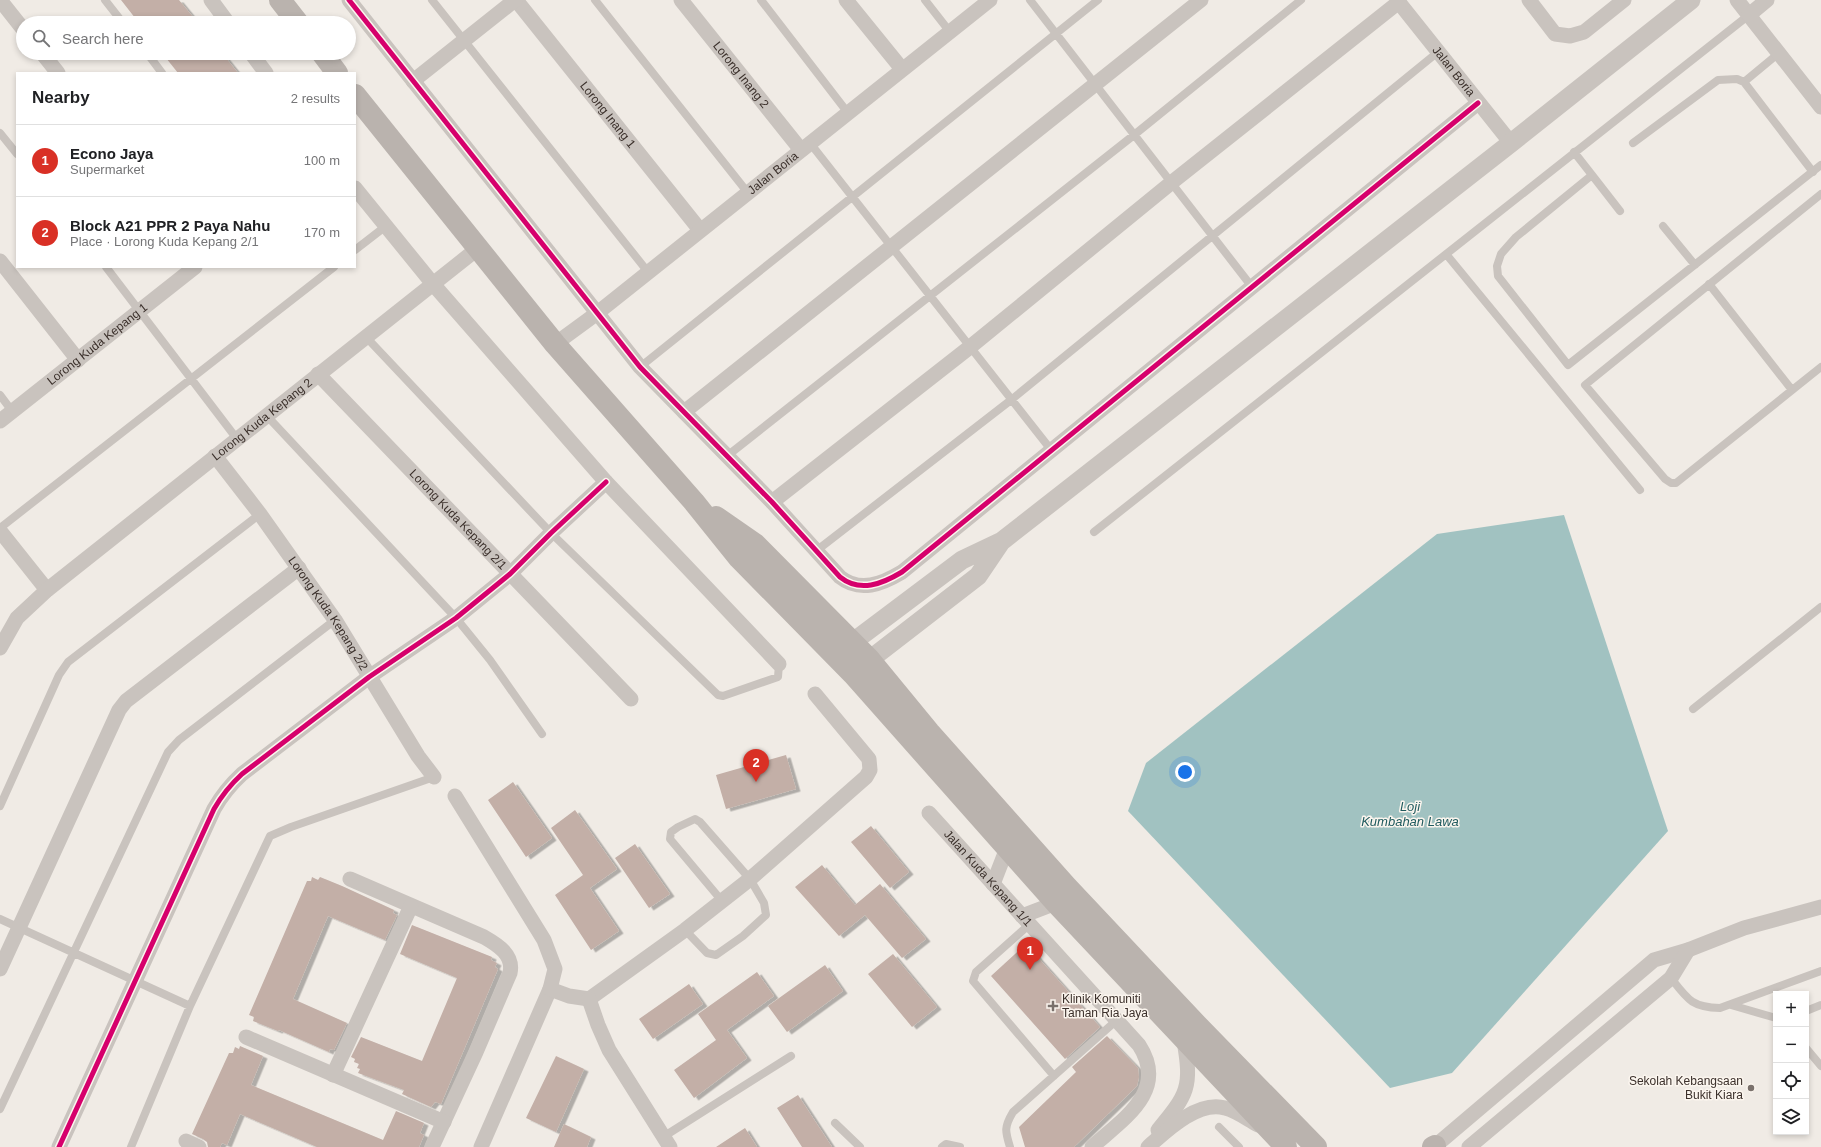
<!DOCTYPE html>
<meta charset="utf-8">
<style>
:root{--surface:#fff;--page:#f6f6f6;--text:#202124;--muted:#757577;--line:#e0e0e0;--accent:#d93025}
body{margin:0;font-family:Arial,sans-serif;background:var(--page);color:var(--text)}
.controls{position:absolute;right:12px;bottom:12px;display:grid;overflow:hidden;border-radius:0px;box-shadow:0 2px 6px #0003}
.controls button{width:36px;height:36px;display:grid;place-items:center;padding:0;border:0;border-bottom:1px solid var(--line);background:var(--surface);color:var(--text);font:20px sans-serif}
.you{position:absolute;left:1185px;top:772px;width:14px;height:14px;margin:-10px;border:3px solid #fff;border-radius:50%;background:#1a73e8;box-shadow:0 0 0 6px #1a73e833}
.badge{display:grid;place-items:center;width:26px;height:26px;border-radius:50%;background:var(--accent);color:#fff;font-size:13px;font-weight:700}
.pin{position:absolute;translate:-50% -33px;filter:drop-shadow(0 1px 2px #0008)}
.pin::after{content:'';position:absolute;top:21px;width:14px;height:12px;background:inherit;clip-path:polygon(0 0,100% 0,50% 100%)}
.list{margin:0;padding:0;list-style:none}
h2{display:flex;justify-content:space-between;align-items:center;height:52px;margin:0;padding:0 16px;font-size:17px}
h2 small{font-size:13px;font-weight:400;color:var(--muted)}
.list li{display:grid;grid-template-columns:26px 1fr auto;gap:12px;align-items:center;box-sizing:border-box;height:72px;padding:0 16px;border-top:1px solid var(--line)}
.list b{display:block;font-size:15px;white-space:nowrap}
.list p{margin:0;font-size:13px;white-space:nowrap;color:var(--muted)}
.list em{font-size:13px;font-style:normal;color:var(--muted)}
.icon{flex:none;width:22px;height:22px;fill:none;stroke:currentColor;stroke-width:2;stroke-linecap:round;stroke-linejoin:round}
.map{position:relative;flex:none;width:1821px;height:1147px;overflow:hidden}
.search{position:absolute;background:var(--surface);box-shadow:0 2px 6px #0003;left:16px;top:16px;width:340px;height:44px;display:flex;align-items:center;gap:10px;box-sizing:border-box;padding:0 14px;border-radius:22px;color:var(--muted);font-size:15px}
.panel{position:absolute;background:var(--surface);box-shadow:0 2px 6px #0003;left:16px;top:72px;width:340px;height:196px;border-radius:0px}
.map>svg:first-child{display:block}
</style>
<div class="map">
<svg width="1821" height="1147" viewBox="0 0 1821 1147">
<defs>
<filter id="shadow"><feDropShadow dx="4.5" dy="2.5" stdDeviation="0" flood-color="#0004"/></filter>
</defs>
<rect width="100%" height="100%" fill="#f0ebe5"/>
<!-- water -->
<path fill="#a1c2c1" d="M1564,515L1668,831L1452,1073L1390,1088L1128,811L1146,763L1437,534Z"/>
<!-- building -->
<path fill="#c3afa7" filter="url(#shadow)" d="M121,0H179L198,23H139Z
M162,53H222L238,73H178Z
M786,755L796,789L726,809L716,775Z
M513,782L552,838L526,857L488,800Z
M575,810L617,869L590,888L619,931L591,950L555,895L583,875L551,828Z
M871,826L909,872L890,888L851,842Z
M635,844L670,894L649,908L615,858Z
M822,865L855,905L880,884L926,939L902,958L865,915L839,936L795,887Z
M312,877L318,880L320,877L342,886L394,910L393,913L397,915L385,940L328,916L293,999L347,1023L334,1050L330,1049L329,1052L279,1030L278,1031L253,1021L254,1017L249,1015L307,881H311Z
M412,925L492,957L491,960L497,963L495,967L498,969L441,1104L435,1102L431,1107L402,1094L404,1090L358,1073L360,1069L357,1068L359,1064L354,1062L355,1059L351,1057L361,1037L422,1061L457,978L400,954Z
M1026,944L1100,1027L1065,1059L991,976Z
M893,954L937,1007L912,1027L868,974Z
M825,965L843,991L787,1032L768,1006Z
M757,972L774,996L727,1030L747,1058L694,1098L674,1070L716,1040L698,1014Z
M689,984L703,1004L653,1039L639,1019Z
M1107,1036L1138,1068L1139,1077L1137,1086L1074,1147H1025L1019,1127L1076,1072L1072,1067Z
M240,1046L263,1056L251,1085L383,1140L396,1111L424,1123L420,1133L424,1135L419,1147H317L240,1114L227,1145L222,1143L220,1147H208L207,1142L203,1139L192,1134L229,1053H233L235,1047L239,1049Z
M556,1056L584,1069L556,1132L526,1118Z
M798,1095L832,1147H802L777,1108Z
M564,1124L591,1137L587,1147H554Z
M745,1128L757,1147H716Z"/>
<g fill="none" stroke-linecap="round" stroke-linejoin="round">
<!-- service -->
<path stroke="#c9c3be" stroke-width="8" d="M105,0L123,23
M432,0L648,272
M595,0L748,193
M761,0L848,113
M925,0L950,32
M1030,0L1252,287
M147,53L162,73
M1744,82L1779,53
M0,133L17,154
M810,143L1052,451
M1633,143L1718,80L1737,79L1744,82L1813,172
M1574,152L1592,175L1516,237L1501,254L1497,266L1498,276L1568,365L1821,165
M1592,175L1620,211
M1821,194L1585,385L1665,479L1671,483H1676L1821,367
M1663,226L1695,265
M355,250L386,226
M1446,254L1640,490
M106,267L237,439
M1709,284L1792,390
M366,337L551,533L718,695L723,696L778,677L779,664
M640,367L1098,0
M0,395L12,411
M267,416L456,618L490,660L542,734
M727,456L1134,135L1301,0
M0,528L334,267
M1094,532L1749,15
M816,551L1011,400L1438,52
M1693,709L1821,607
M0,806L59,675L68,662L260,514
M0,919L190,1006
M1030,924L976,972L973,981L1054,1076
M685,930L707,953L716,955L743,936L766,915L764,903L750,879L700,822L695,819L678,827L671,832L670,839L722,901
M1671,978C1688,1000 1692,1007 1720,1008L1821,971
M1731,1005L1776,1018
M1806,1011L1821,1005
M1806,1048L1821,1066
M0,1109L168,752L179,740L335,620
M835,1123L860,1147
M1219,1127L1239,1147
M663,1137L791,1056
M131,1147L190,1006L270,836L291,827L434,777
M942,1147L946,1144L960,1147
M1010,1147C1005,1131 1004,1127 1013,1112L1117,1020"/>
<!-- minor -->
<g stroke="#c9c3be" stroke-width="15">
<path d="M0,0L23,29"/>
<path d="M211,0L228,23"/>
<path d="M349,0L640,367L772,502L840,577C860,593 882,584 902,572L1478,103"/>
<path id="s1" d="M516,0L700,230"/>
<path id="s2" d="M681,0L801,150"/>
<path d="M846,0L902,69"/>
<path id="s3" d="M1397,0L1511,143"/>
<path d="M1529,0L1555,34L1570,36L1584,32L1624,0"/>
<path d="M1737,0L1821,107"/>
<path d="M1749,15L1767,0"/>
<path d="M42,53L58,73"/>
<path d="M251,53L266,73"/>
<path d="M413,81L515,0"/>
<path d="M355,188L433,284L606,482L779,664"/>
<path d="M0,261L78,360"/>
<path id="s4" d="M555,344L596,314L990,0"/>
<path id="s5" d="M318,374L631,699"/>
<path d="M684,412L1201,0"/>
<path id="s6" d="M0,421L195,267"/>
<path id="s7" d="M215,456L260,514L335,620L418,756L434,777"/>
<path d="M772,502L970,347L1171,183L1399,2"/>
<path d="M0,531L47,590"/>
<path id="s8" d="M0,648L17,618L47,590L477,249"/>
<path d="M455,796L544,940L555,969L550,989L481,1147"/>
<path id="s9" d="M929,813L1139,1045C1169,1091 1123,1119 1092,1147"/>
<path d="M350,879L484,937C498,945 514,955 510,973L476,1052L432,1147"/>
<path d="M993,884L1007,848"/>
<path d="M1022,916L1056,903"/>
<path d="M0,969L119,710L126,701L299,568"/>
<path d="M550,989L569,996L589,999L685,930L750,879L866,777L870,770L869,759L815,694"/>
<path d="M589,999L598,1025L609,1050L670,1147"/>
<path d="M246,1037L444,1122"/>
<path d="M333,1075L411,906"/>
<path d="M1158,1130C1188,1094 1192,1087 1184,1041"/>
<path d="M186,1141L199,1147"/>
<path d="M59,1147L214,809C222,795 230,785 242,774L369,677L456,618L510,574L551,533L606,482"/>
<path d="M1148,1147C1166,1131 1198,1100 1225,1108C1237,1111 1247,1119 1258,1125"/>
<path d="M1434,1147L1654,960L1688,950L1744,928L1821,907"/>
<path d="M1469,1147L1671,978L1688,950"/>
</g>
<!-- tertiary -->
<path stroke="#c9c3be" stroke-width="19" d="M841,651L962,560L1002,541L1511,143L1691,0
M859,668L978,576L1001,542"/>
<!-- secondary -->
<path stroke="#bab3ae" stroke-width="22" d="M280,0L298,23
M322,53L337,73
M355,95L555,344L694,502L739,558L853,674L1056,903L1286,1147
M716,517L755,544L869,659L929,732L1067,887L1197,1025L1316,1147
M1433,1147L1435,1146"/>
<!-- cycleway casing -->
<g stroke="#fbf5ee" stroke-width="8">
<path id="cycleway" d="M349,0L640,367L772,502L840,577C860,593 882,584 902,572L1478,103
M59,1147L214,809C222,795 230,785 242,774L369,677L456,618L510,574L551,533L606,482"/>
</g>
<!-- cycleway -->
<use href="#cycleway" stroke="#d6006c" stroke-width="5"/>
</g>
<!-- markers -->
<g fill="#7a716c" stroke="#fbf5ee" stroke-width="1.5">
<path d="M1051 1000h4v4h4v4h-4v4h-4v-4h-4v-4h4z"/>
<circle cx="1751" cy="1088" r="4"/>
</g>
<g text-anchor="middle" stroke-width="3" stroke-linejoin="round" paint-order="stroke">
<!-- street labels -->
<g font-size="12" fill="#3b302b" stroke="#fbf5ee">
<text dy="4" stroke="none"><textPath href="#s3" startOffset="91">Jalan Boria</textPath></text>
<text dy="4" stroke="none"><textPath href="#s2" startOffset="96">Lorong Inang 2</textPath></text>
<text dy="4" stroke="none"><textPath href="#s1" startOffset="147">Lorong Inang 1</textPath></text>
<text dy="4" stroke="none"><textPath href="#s4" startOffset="277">Jalan Boria</textPath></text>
<text dy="4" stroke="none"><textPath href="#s6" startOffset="124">Lorong Kuda Kepang 1</textPath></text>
<text dy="4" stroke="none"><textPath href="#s8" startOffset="350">Lorong Kuda Kepang 2</textPath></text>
<text dy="4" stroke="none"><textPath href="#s5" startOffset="202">Lorong Kuda Kepang 2/1</textPath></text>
<text dy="4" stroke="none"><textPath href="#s7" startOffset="194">Lorong Kuda Kepang 2/2</textPath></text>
<text dy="4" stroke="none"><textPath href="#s9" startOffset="88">Jalan Kuda Kepang 1/1</textPath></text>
</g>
<!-- poi labels -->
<g font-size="12" fill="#3b302b" stroke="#fbf5ee" text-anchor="start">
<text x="1062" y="1003">Klinik Komuniti<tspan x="1062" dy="14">Taman Ria Jaya</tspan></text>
<text x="1743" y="1085" text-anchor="end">Sekolah Kebangsaan<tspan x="1743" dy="14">Bukit Kiara</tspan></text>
</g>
<!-- water labels -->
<g font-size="13" font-style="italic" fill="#1f5a5e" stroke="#fbf5ee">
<text x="1410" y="811">Loji<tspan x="1410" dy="15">Kumbahan Lawa</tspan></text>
</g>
</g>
</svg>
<div class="controls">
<button>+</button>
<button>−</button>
<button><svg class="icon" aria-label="locate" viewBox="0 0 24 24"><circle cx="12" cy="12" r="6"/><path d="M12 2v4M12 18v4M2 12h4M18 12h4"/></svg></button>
<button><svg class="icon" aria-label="layers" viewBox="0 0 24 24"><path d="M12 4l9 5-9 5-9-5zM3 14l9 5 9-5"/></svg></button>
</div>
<div class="you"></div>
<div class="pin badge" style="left:1030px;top:970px">1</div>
<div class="pin badge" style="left:756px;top:782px">2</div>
<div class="search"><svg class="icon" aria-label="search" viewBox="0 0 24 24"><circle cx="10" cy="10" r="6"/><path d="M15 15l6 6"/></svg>Search here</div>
<section class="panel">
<h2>Nearby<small>2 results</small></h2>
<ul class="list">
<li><span class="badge">1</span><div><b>Econo Jaya</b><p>Supermarket</p></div><em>100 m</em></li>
<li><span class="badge">2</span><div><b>Block A21 PPR 2 Paya Nahu</b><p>Place · Lorong Kuda Kepang 2/1</p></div><em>170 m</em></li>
</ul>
</section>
</div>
